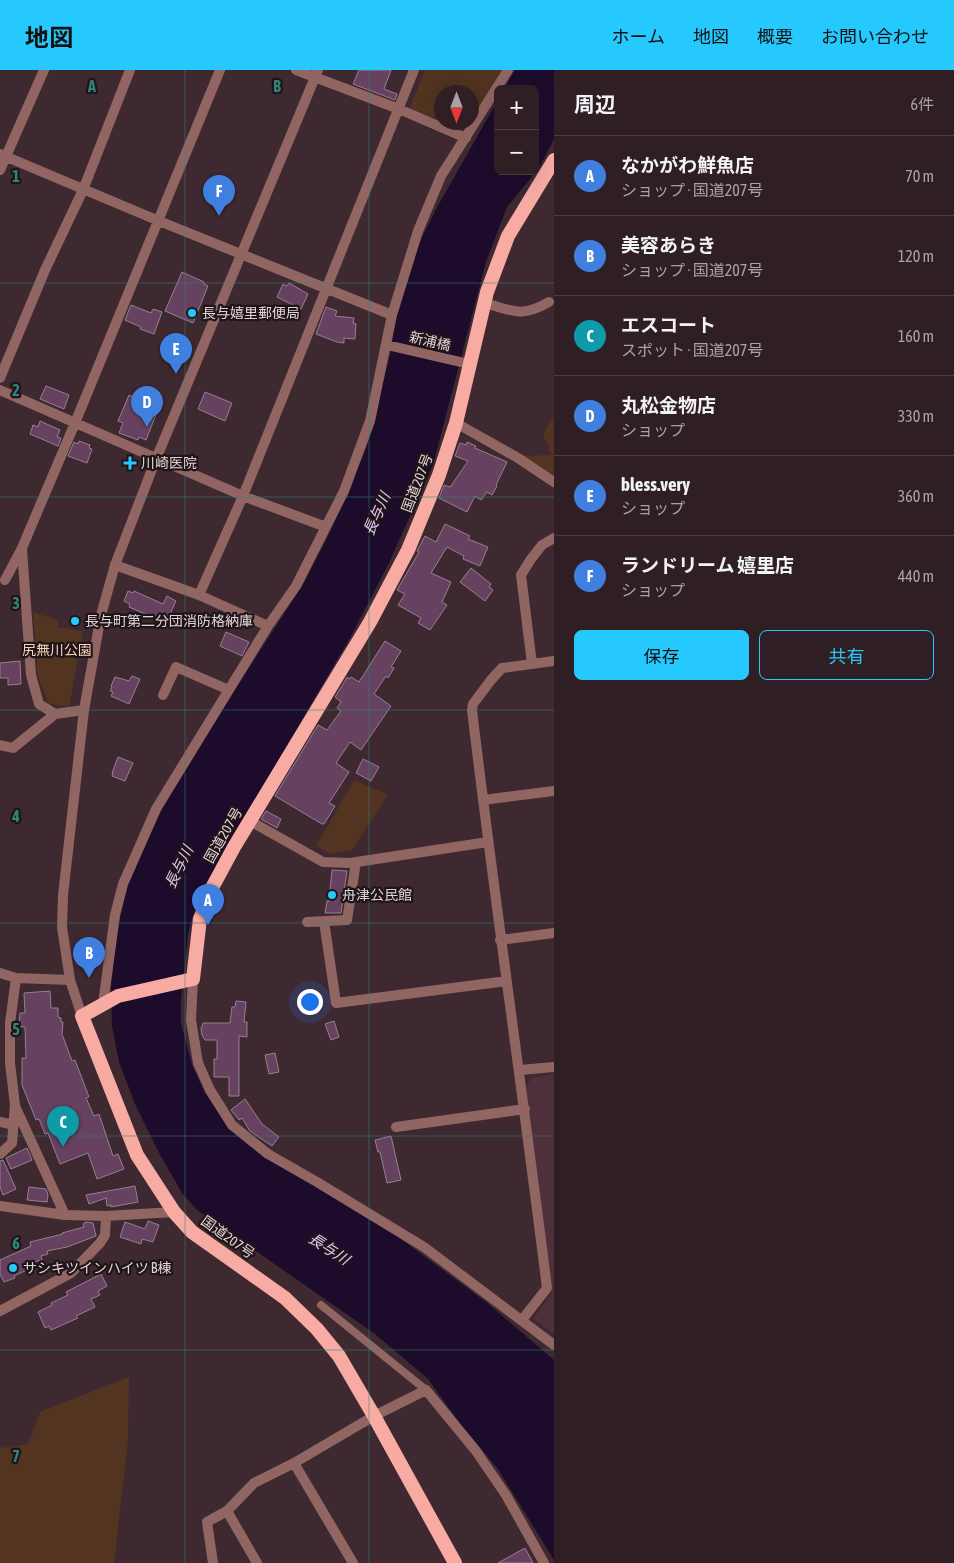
<!DOCTYPE html>
<html lang="ja">
<meta charset="utf-8">
<style>
:root{--surface:#2f1f24;--page:#3b2c31;--text:#f1f3f6;--muted:#a7a2a6;--line:#4a3d41;--accent:#26c9fe}
body{margin:0;font-family:"Asap Condensed","Noto Sans JP",sans-serif;background:var(--page);color:var(--text)}
.controls{position:absolute;right:15px;top:15px;display:grid;overflow:hidden;border-radius:8px;box-shadow:0 5px 20px #0002}
.controls button{width:45px;height:45px;display:grid;place-items:center;padding:0;border:0;border-bottom:1px solid var(--line);background:var(--surface);color:var(--text);font:25px sans-serif}
.compass{position:absolute;left:434px;top:15px;width:45px;height:45px;border-radius:50%;background:var(--surface);box-shadow:0 5px 20px #0002;rotate:180deg}
.you{position:absolute;left:309px;top:931px;width:18px;height:18px;margin:-12px;border:4px solid #fff;border-radius:50%;background:#1a73e8;box-shadow:0 0 0 8px #1a73e833}
.badge{display:grid;place-items:center;width:32px;height:32px;border-radius:50%;background:var(--accent);color:#fff;font-size:16px;font-weight:700}
.pin{position:absolute;translate:-50% -41px;filter:drop-shadow(0 1px 2px #0008)}
.pin::after{content:'';position:absolute;top:26px;width:18px;height:15px;background:inherit;clip-path:polygon(0 0,100% 0,50% 100%)}
.list{margin:0;padding:0;list-style:none}
h2{display:flex;justify-content:space-between;align-items:center;height:65px;margin:0;padding:0 20px;font-size:21px}
h2 small{font-size:16px;font-weight:400;color:var(--muted)}
.list li{display:grid;grid-template-columns:32px 1fr auto;gap:15px;align-items:center;box-sizing:border-box;height:80px;padding:0 20px;border-top:1px solid var(--line)}
.list b{display:block;font-size:19px;white-space:nowrap}
.list p{margin:0;font-size:16px;white-space:nowrap;color:var(--muted)}
.list em{font-size:16px;font-style:normal;color:var(--muted)}
.actions{display:flex;gap:10px;padding:15px 20px}
.actions a{flex:1;padding:11px 0;border:1px solid var(--accent);border-radius:8px;text-align:center;font-size:18px;color:var(--accent)}
.actions .main{background:var(--accent);color:#111}
.map{position:relative;flex:none;width:554px;height:1493px;overflow:hidden}
header{display:flex;align-items:center;gap:30px;box-sizing:border-box;height:70px;padding:0 25px;background:var(--accent);color:#111}
header strong{font-size:24px}
nav{display:flex;gap:28px;margin-inline-start:auto;font-size:18px}
main{display:flex}
aside{flex:1;background:var(--surface)}
.map>svg:first-child{display:block}
</style>
<header>
<strong>地図</strong>
<nav><a>ホーム</a><a>地図</a><a>概要</a><a>お問い合わせ</a></nav>
</header>
<main>
<div class="map">
<svg width="554" height="1493" viewBox="0 0 554 1493">
<rect width="100%" height="100%" fill="#3f2930"/>
<!-- built -->
<path fill="#4d3039" d="M554,1004V1264L533,1249L552,1223L526,1021L528,1013L532,1008Z"/>
<!-- green -->
<path fill="#523420" d="M425,0H501L476,45L472,43V22H442L441,32L434,48L410,38Z
M554,346V406L522,386L551,385L548,374L543,366L550,351Z
M33,542L58,550V557L83,561L69,637L48,633L38,607Z
M354,710L388,725L351,781L330,784L316,776Z
M129,1307L128,1371L114,1493H0V1378L28,1374L40,1342Z"/>
<!-- water -->
<path fill="#1d0b2c" d="M515,0H554V69L539,98L507,137L486,192L433,395L388,495L350,568L208,810L193,845L188,865L181,931V953L192,995L205,1023L228,1057L248,1075L366,1143L486,1232L554,1290V1490L498,1399L462,1356L428,1309L375,1264L197,1140L182,1123L159,1083L135,1034L119,992L112,956L111,914L118,857L128,814L162,739L211,656L304,513L332,458L367,376L390,285L397,241L417,178L436,139L498,30V101H535V19H504Z"/>
<!-- building -->
<path fill="#664260" stroke="#958090" d="M359,0H391L384,19L397,24L395,30L353,14Z
M182,202L204,212V214L208,216L193,253L165,241Z
M289,213L308,224L301,239L277,227L283,214L287,216Z
M131,235L151,243L153,239L162,242L154,264L140,259L141,257L125,250Z
M326,237L337,241L335,246L354,248L353,253L356,254L355,269L344,268V273L337,272L316,264Z
M46,316L69,325L64,339L40,329Z
M205,322L232,333L225,351L198,339Z
M129,325L159,337L146,370L139,367L138,370L119,363L123,353L118,351Z
M40,351L60,360L57,367L61,368L58,376L30,364L33,355L38,357Z
M79,371L90,375L89,378L92,379L87,393L68,386L74,372L78,374Z
M467,372L476,376L475,378L507,392L496,415L497,416L492,425L487,422L481,430L475,426L467,442L439,428L444,415L449,417L451,416L468,391L455,386L460,373L466,375Z
M445,454L470,466L468,469L488,477L480,496L463,489L464,486L447,477L431,503L451,512L442,532L447,535L430,560L418,553L421,548L398,535L405,524L397,520L419,482L417,481L425,466L436,472Z
M471,498L491,514L489,517L493,520L485,531L460,512Z
M128,521L133,523L134,521L163,534L167,526L176,531L166,553L129,537L130,534L124,531Z
M226,562L249,572L242,586L220,576Z
M385,571L401,581L391,597L394,598L388,608L386,606L374,624L391,636L361,680L350,672L336,693L349,702L329,733L335,736L324,754H322L275,726L318,655L327,660L341,641L337,638L341,632L335,627L345,611L347,607L349,609L351,607L359,612Z
M20,591L21,614L8,615V608H0V593Z
M132,606L140,609L129,634L111,626L113,622L110,621L112,617L111,616L115,607L129,611Z
M118,687L133,693L125,711L112,706L113,703H112Z
M363,689L379,697L371,711L356,703Z
M266,741L281,749L277,758L261,749Z
M332,800L347,801L341,843H325L327,831H329Z
M50,921L51,938H58V947L61,948V952H63L62,964L72,991L75,990L89,1027L86,1028L94,1046L99,1044L113,1086L118,1084L124,1099L97,1109L88,1083L60,1094L48,1063L45,1064L39,1049L36,1050L22,1015V988H26L25,957H19L20,943H25L24,923Z
M236,931L246,932L244,952H247V967L239,966V1026H229V1007H214V989H217V970H205L202,965L201,959L203,953H230L232,937H235Z
M334,951L339,967L331,970L325,954Z
M275,983L279,1002L269,1004L265,985Z
M245,1029L262,1054L279,1067L272,1076L250,1061L242,1048L239,1050L231,1040Z
M391,1066L401,1110L387,1113L380,1082H378L375,1070Z
M27,1078L32,1090L11,1099L6,1088Z
M3,1090L16,1119L3,1125L0,1117V1091Z
M135,1116L138,1132L111,1137V1135L107,1136L106,1128L89,1134L86,1125Z
M29,1117L46,1119L48,1125L47,1132L27,1130Z
M148,1151L159,1155L153,1172L142,1169L141,1174L120,1167L125,1152L145,1159Z
M86,1152L93,1153L96,1166L67,1177L47,1181L48,1184L41,1186L42,1190L25,1194L27,1200L14,1206L15,1208L4,1212L0,1204V1190L31,1176L30,1172L63,1164L62,1163L84,1157L83,1154Z
M101,1204L107,1216L98,1221L100,1225L91,1229L95,1237L76,1246L78,1248L51,1260L49,1256L45,1258L38,1242L52,1235L51,1233L68,1225L66,1222Z
M525,1478L533,1493H498Z"/>
<g fill="none" stroke-linecap="round" stroke-linejoin="round">
<!-- pedestrian -->
<path stroke="#916662" stroke-width="8" d="M321,1235L426,1320"/>
<!-- minor -->
<path stroke="#916662" stroke-width="10" d="M296,0L399,39L466,68
M0,84L159,151L392,245
M0,100L44,0
M485,233C513,241 521,248 549,232
M387,275L469,294
M0,308L45,200L83,120L130,0
M0,320L243,426L326,457
M456,353L518,388L554,412
M22,479L31,605L39,634L55,644L84,640
M115,495L199,525L268,556
M5,510L22,478L75,353L220,0
M199,525L243,426L414,0
M532,594L521,505L531,489L542,475L554,468
M163,625L176,597L229,620
M0,675L13,678L55,644
M483,730L554,721
M250,751L323,792L350,793L488,772
M324,851L336,933L507,911
M307,852L347,850L356,792
M500,870L554,863
M0,903L16,908L70,910
M193,909L191,950L198,993L210,1020L232,1055L268,1084L317,1112L424,1177L554,1275
M103,934L115,845L123,814L156,739L268,556L296,516L344,421L370,351L392,245L418,161L441,106L508,0
M520,1000L554,997
M15,1036L65,1145
M0,1052L14,1055
M396,1057L525,1039
M0,1084L12,1073L15,1035L10,993V953L16,908
M0,1136L65,1145L106,1146L174,1142
M0,1241L71,1203L100,1173L105,1165L106,1146
M522,1250L547,1218C523,1025 495,833 472,640L473,634L491,610L502,598L554,591
M294,1393L353,1493
M227,1441L257,1493
M213,1493L207,1452L227,1441L254,1413L294,1393L374,1346L426,1320L476,1381L506,1425L544,1493"/>
<!-- tertiary -->
<path stroke="#916662" stroke-width="10" d="M82,946L70,910L62,857L63,825L84,640L101,545L115,495L156,389L318,0"/>
<!-- trunk -->
<path stroke="#f7aba3" stroke-width="14" d="M455,1493L374,1346L339,1286L317,1259L285,1228L192,1162L174,1142L137,1085L82,946L118,926L193,909L200,849L213,816L234,777L370,552L408,480L439,405L456,353L487,222L508,166L554,90"/>
</g>
<!-- grid -->
<path fill="none" stroke="#2f847e" stroke-width="1" stroke-opacity="0.55" d="M185,0V1493M369,0V1493M0,213H554M0,427H554M0,640H554M0,853H554M0,1066H554M0,1280H554"/>
<!-- markers -->
<g fill="#26c9fe" stroke="#1f1518" stroke-width="2">
<circle cx="192" cy="243" r="5"/>
<path d="M127.5 385.5h5v5h5v5h-5v5h-5v-5h-5v-5h5z"/>
<circle cx="75" cy="551" r="5"/>
<circle cx="332" cy="825" r="5"/>
<circle cx="13" cy="1198" r="5"/>
</g>
<g text-anchor="middle" stroke-width="4.5" stroke-linejoin="round" paint-order="stroke">
<!-- poi labels -->
<g font-size="14" fill="#e2d3d7" stroke="#1f1518" text-anchor="start">
<text x="202" y="248">長与嬉里郵便局</text>
<text x="141" y="398">川崎医院</text>
<text x="85" y="556">長与町第二分団消防格納庫</text>
<text x="342" y="830">舟津公民館</text>
<text x="23" y="1203">サシキツインハイツ B棟</text>
</g>
<!-- street labels -->
<g font-size="14" fill="#e2d3d7" stroke="#1f1518">
<text transform="translate(430 271) rotate(13)" y="5">新浦橋</text>
<text transform="translate(417 413) rotate(-69)" y="5">国道207号</text>
<text transform="translate(223 765) rotate(-60)" y="5">国道207号</text>
<text transform="translate(228 1167) rotate(36)" y="5">国道207号</text>
</g>
<!-- park labels -->
<g font-size="14" fill="#fdd3bb" stroke="#1f1518">
<text x="57" y="585">尻無川公園</text>
</g>
<!-- water labels -->
<g font-size="15" font-style="italic" fill="#e0c7fc" stroke="#1f1518">
<text transform="translate(377 444) rotate(-66)" y="5">長与川</text>
<text transform="translate(179 797) rotate(-64)" y="5">長与川</text>
<text transform="translate(329 1179) rotate(33)" y="5">長与川</text>
</g>
</g>
<g font-size="16" text-anchor="middle" font-weight="bold" fill="#2f847e" stroke="#1f1518" stroke-width="4.5" stroke-linejoin="round" paint-order="stroke">
<text x="92" y="22">A</text>
<text x="277" y="22">B</text>
<text x="16" y="112">1</text>
<text x="16" y="326">2</text>
<text x="16" y="539">3</text>
<text x="16" y="752">4</text>
<text x="16" y="965">5</text>
<text x="16" y="1179">6</text>
<text x="16" y="1392">7</text>
</g>
</svg>
<div class="controls">
<button>+</button>
<button>−</button>
</div>
<svg class="compass" viewBox="-18 -18 36 36"><path d="M0-13l5 13h-10z" fill="#e53935"/><path d="M0 13l5-13h-10z" fill="#a7a2a6"/></svg>
<div class="you"></div>
<div class="pin badge" style="left:208px;top:855px;background:#3f7fe0">A</div>
<div class="pin badge" style="left:89px;top:908px;background:#3f7fe0">B</div>
<div class="pin badge" style="left:63px;top:1077px;background:#0f9aa8">C</div>
<div class="pin badge" style="left:147px;top:357px;background:#3f7fe0">D</div>
<div class="pin badge" style="left:176px;top:304px;background:#3f7fe0">E</div>
<div class="pin badge" style="left:219px;top:146px;background:#3f7fe0">F</div>
</div>
<aside>
<h2>周辺<small>6件</small></h2>
<ul class="list">
<li><span class="badge" style="background:#3f7fe0">A</span><div><b>なかがわ鮮魚店</b><p>ショップ · 国道207号</p></div><em>70 m</em></li>
<li><span class="badge" style="background:#3f7fe0">B</span><div><b>美容あらき</b><p>ショップ · 国道207号</p></div><em>120 m</em></li>
<li><span class="badge" style="background:#0f9aa8">C</span><div><b>エスコート</b><p>スポット · 国道207号</p></div><em>160 m</em></li>
<li><span class="badge" style="background:#3f7fe0">D</span><div><b>丸松金物店</b><p>ショップ</p></div><em>330 m</em></li>
<li><span class="badge" style="background:#3f7fe0">E</span><div><b>bless.very</b><p>ショップ</p></div><em>360 m</em></li>
<li><span class="badge" style="background:#3f7fe0">F</span><div><b>ランドリーム 嬉里店</b><p>ショップ</p></div><em>440 m</em></li>
</ul>
<div class="actions"><a class="main">保存</a><a>共有</a></div>
</aside>
</main>
